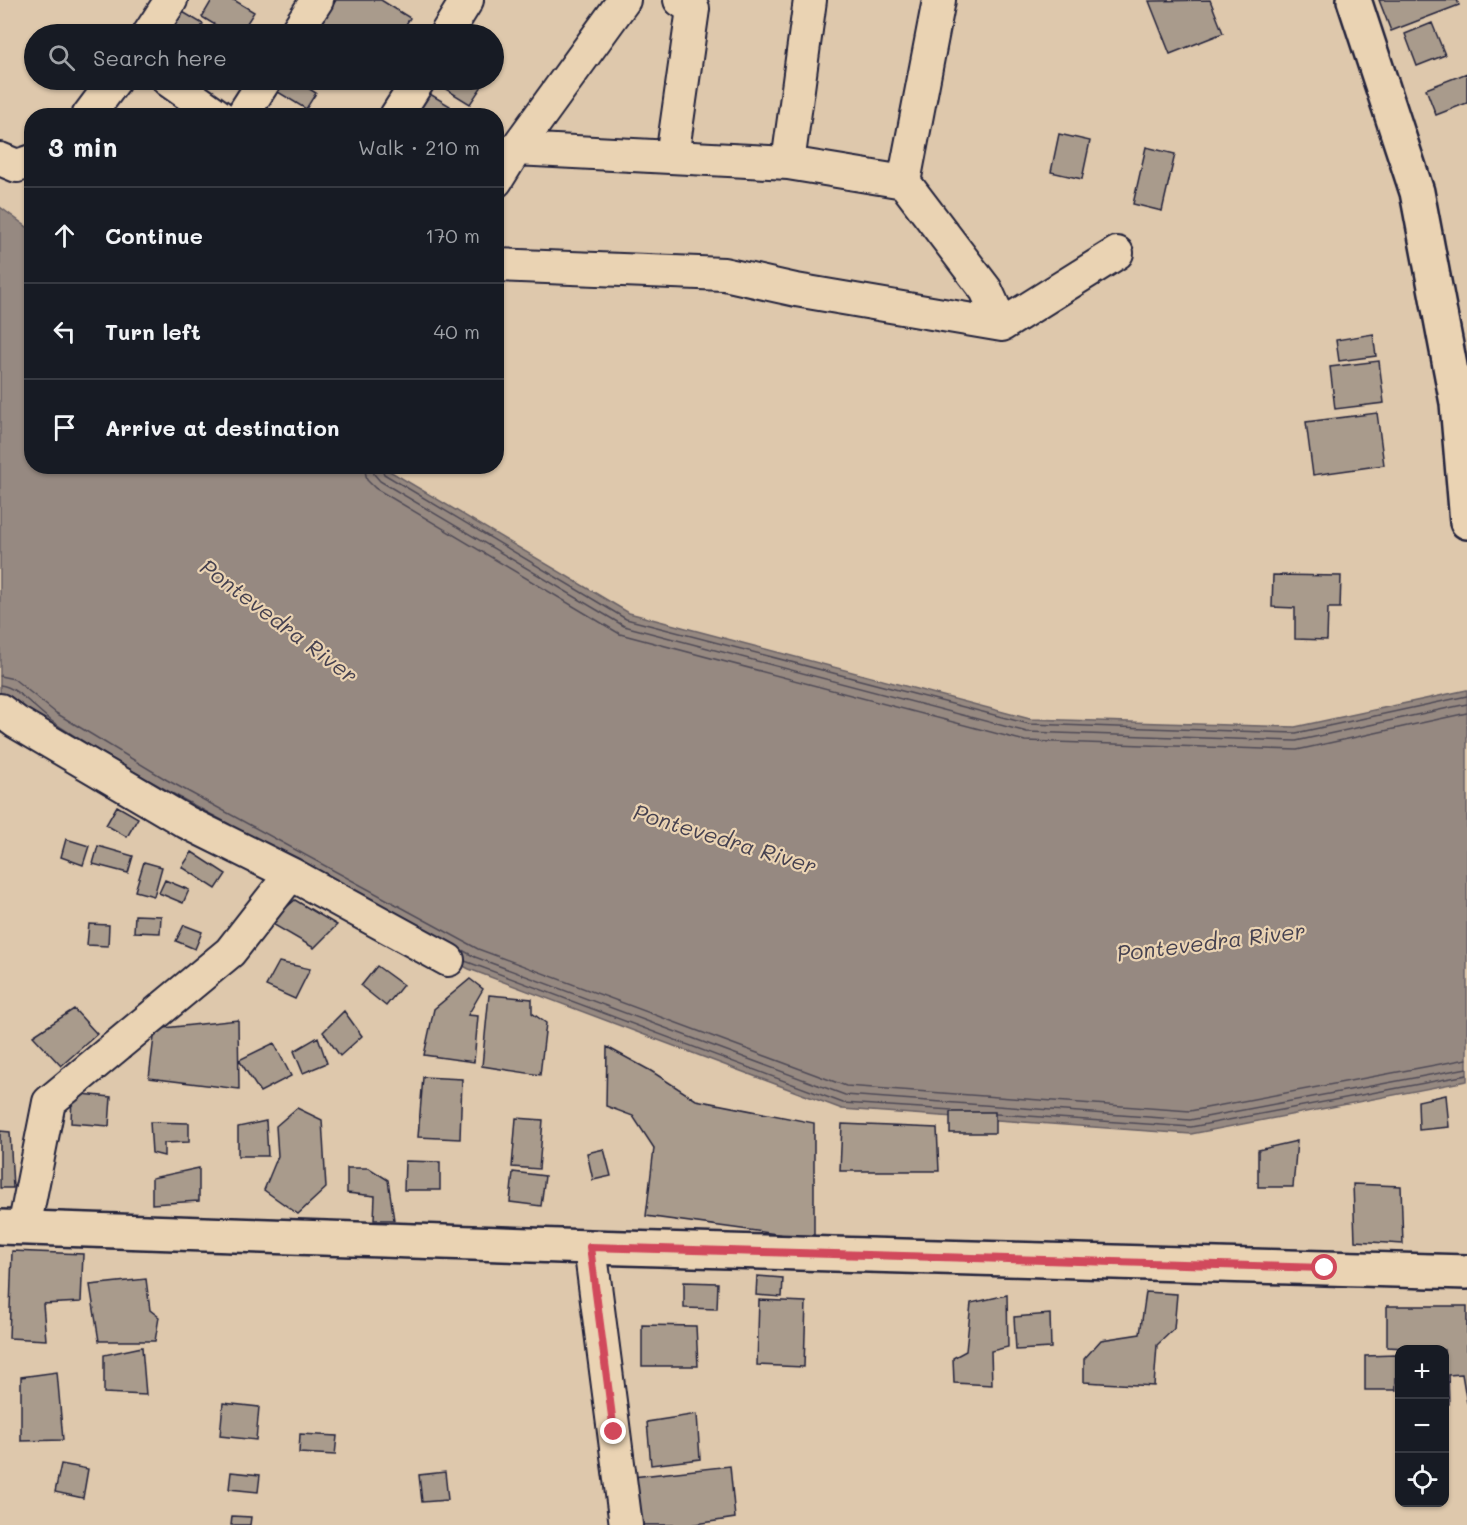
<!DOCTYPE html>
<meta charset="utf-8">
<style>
:root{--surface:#171b24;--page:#20242c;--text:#f1f3f6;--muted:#9ea1a6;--line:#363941}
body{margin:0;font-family:Mali,sans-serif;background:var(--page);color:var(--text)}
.controls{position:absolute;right:18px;bottom:18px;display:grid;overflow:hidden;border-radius:12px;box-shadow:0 2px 4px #0004}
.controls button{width:54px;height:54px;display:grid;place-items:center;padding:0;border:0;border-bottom:2px solid var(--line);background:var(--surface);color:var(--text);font:30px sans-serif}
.stop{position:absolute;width:18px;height:18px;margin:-14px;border:4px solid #d1495b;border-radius:50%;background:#fff}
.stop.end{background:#d1495b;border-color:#fff;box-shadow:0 2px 6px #0008}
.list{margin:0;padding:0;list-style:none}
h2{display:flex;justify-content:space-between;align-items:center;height:78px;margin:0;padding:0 24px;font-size:26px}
h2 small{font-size:20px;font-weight:400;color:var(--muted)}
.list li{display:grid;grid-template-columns:39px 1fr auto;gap:18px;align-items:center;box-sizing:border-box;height:96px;padding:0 24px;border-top:2px solid var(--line)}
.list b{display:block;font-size:22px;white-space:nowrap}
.list em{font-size:20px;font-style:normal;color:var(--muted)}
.icon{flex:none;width:33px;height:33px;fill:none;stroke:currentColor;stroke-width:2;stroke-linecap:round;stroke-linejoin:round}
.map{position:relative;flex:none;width:1467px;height:1525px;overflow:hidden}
.search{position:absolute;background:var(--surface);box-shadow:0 2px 4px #0004;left:24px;top:24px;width:480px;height:66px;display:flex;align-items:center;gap:15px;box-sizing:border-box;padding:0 21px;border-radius:33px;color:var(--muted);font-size:22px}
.panel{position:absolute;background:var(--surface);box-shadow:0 2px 4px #0004;left:24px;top:108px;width:480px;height:366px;border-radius:24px}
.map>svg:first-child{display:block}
</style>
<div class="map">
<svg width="1467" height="1525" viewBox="0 0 1467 1525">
<rect width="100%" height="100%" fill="#dec8ac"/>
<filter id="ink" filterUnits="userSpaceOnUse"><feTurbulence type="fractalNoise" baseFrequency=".0167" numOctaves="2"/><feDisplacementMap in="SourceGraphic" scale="12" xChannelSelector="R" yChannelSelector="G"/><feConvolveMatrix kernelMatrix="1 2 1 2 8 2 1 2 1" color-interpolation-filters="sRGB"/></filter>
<g filter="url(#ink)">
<!-- water -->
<path fill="#968981" stroke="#686065" stroke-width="1.5" d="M0,207L31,230L32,466L383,467L629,613L1030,719L1295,727L1467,690V1081L1191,1134L842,1109L469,969L156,800L0,697Z"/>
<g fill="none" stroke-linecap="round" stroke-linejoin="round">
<!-- shore -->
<path stroke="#504b57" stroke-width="1.5" d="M364,466L367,480L375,488L620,634L1025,741L1297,750L1467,713
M373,466L374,474L380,481L624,626L1027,732L1296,741L1467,704
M381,466L384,474L626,619L1029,724L1296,733L1467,696
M0,676L14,679L56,713L167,780L478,949L846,1086L1190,1111L1467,1059
M0,685C17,686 38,712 53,722C109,759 169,792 229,824
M462,950L475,957L845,1095L1190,1120L1467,1068
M465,961L843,1103L952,1110
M996,1114L1191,1127L1467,1075"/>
</g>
<!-- building -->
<path fill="#a99b8c" stroke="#22223b" stroke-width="1.5" d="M212,0H234L254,12L240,34H230L202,17Z
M336,0H381L410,18L400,34H330L319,28Z
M1210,0L1223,33L1170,54L1149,1Z
M1379,0H1457L1459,5L1391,31Z
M176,8L203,24L197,34H159Z
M1432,23L1445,55L1417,66L1405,34Z
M1467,73V103L1436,115L1426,89Z
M286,80H295L316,93L306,109L278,92Z
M431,80H486L470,104Z
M420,88L450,106L444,116H418L407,109Z
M266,107L280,116H261Z
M1059,134L1090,141L1082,179L1051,172Z
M1146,147L1175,154L1162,211L1133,204Z
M1373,334L1376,356L1339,361L1336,340Z
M1379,361L1384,403L1335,409L1330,367Z
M1377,413L1384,465L1313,475L1306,422Z
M1273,575L1341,576L1340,608H1328L1327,640L1295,639V608L1272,607Z
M117,806L138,818L127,837L106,825Z
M66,839L89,846L83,865L61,857Z
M98,846L133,856L128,873L93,864Z
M192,852L226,874L216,889L182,867Z
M144,862L162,867L154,896L135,891Z
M165,880L189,890L183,903L159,893Z
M295,900L337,925L314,948L269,922Z
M135,915L161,916L160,933L134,932Z
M89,924L109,925L108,946L87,945Z
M184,925L202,932L195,949L176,941Z
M279,962L310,969L295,999L266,986Z
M377,966L403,985L386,1006L361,986Z
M470,979L483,989L468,1015L478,1016L474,1062L424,1055L434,1009Z
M489,995L532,999V1013L546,1023L540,1075L482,1066Z
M74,1009L97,1034L61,1066L33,1036Z
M344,1011L362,1036L340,1056L323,1032Z
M238,1020L239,1089L149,1078L155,1029Z
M318,1037L327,1063L303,1073L294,1051Z
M274,1043L291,1076L260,1092L239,1060Z
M607,1047L651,1071L696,1100L814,1123V1239L646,1216L654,1148L633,1116L606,1106Z
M423,1077L462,1079L460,1139L418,1137Z
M72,1093L111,1097L109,1126L71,1123Z
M1446,1095L1449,1127L1419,1130L1418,1101Z
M297,1108L322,1120L326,1188L298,1214L264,1190L278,1156L276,1126Z
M950,1112H995V1133H950Z
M516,1118L543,1120L539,1169L512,1167Z
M266,1121L268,1156H238V1127Z
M150,1122L189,1123V1142L164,1143V1156L152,1153Z
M842,1124L937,1128L939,1171H840Z
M0,1131L10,1132L13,1188H0Z
M1297,1141L1293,1187H1258V1150Z
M604,1149L611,1176L593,1180L587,1153Z
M405,1161L440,1162V1190H404Z
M199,1168V1201L152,1204V1178Z
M347,1168H369L388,1180L394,1220H374L375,1196L347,1193Z
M513,1172L545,1176L541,1206L510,1202Z
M1353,1184L1401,1186L1403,1244L1355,1241Z
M12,1251L83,1254L81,1302L43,1304L46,1340L9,1338Z
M757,1276L783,1278L782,1297L756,1295Z
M146,1279L150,1310L159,1317L155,1341H99L90,1285Z
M684,1282L718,1283L717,1309L684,1308Z
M1146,1292L1177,1294L1174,1329L1157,1345L1154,1386L1084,1382V1359L1101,1340L1140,1334Z
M1007,1295L1008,1347L991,1351L992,1385L954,1383L953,1358L966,1351L971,1303Z
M759,1300L806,1302L804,1367L757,1365Z
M1387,1306H1467V1403L1462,1374L1448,1375L1449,1404H1444V1350L1387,1347Z
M1050,1314L1051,1348L1016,1350L1014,1317Z
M642,1325L696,1326L698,1366H642Z
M142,1347L146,1395L104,1393V1355Z
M1396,1355V1390H1365V1356Z
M57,1372L63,1440L21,1441V1377Z
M223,1403L259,1407L256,1440L220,1436Z
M697,1414L700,1459L651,1465L647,1422Z
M300,1434L337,1436L335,1455L299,1453Z
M61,1464L88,1469L83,1498L55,1492Z
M730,1466L735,1518L690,1525H633L624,1478Z
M231,1472L260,1475L258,1492L229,1489Z
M445,1472L448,1500L422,1502L419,1475Z
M232,1516L251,1517L250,1525H231Z"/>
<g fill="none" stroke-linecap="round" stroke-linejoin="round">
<!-- minor casing -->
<g stroke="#22223b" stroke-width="36">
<path id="minor" d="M149,34L171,0
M295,34L317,0
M446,34L467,0
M168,80L219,116
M88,116L115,80
M242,116L265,80
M396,116L419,80
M516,149L788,163L904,182L986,290L1002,325
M672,157L693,9L680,0
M0,159L17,166L32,161
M788,163L810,0
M496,181L516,149L624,0
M904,182L939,0
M496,265L724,274L796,290L1002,325L1117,253
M0,710L16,722L186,822L291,874L230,952L49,1102L24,1228
M291,874L448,960
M590,1247L626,1525"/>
</g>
<!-- major casing -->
<g stroke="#22223b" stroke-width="38">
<path id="major" d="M1354,0L1417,192L1457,403L1467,522
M0,1227L590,1247L1467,1272"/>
</g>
<!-- minor -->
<use href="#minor" stroke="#ead3b3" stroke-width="32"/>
<!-- major -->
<use href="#major" stroke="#ead3b3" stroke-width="33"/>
</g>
</g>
<g fill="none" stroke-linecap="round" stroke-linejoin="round" filter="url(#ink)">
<!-- route -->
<path stroke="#d1495b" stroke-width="8" d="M614,1432L590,1247L1325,1268"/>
</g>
<g text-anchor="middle" stroke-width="4.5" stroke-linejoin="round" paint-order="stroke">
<!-- water labels -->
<g font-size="22" font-style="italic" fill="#454150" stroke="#ead3b3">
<text transform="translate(279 621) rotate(37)" y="8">Pontevedra River</text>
<text transform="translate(725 839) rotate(17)" y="8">Pontevedra River</text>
<text transform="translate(1211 942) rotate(-7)" y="8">Pontevedra River</text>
</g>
</g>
</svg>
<div class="controls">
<button>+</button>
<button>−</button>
<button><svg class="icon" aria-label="locate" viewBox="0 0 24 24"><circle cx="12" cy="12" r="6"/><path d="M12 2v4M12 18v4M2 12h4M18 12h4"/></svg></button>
</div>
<div class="stop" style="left:1325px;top:1268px"></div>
<div class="stop end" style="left:614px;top:1432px"></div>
<div class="search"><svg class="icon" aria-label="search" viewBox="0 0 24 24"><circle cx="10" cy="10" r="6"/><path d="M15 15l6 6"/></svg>Search here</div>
<section class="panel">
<h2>3 min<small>Walk · 210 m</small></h2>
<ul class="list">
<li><svg class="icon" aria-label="ahead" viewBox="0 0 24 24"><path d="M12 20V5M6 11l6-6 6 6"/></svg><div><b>Continue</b></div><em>170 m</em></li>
<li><svg class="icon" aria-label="left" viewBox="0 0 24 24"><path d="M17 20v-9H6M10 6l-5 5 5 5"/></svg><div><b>Turn left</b></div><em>40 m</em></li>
<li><svg class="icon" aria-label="arrive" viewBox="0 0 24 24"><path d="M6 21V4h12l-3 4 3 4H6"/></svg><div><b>Arrive at destination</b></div></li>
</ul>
</section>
</div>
